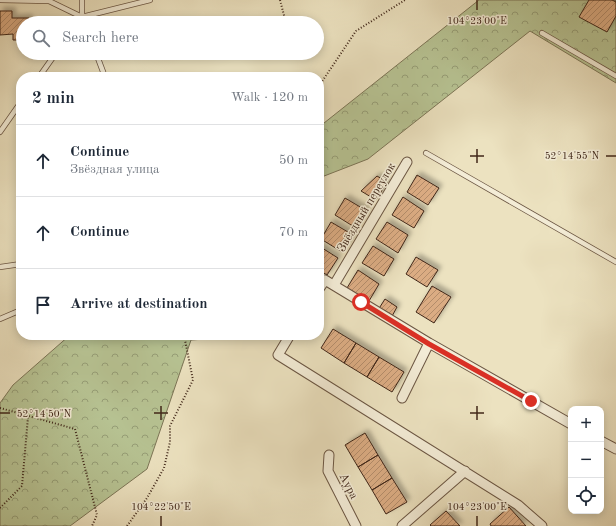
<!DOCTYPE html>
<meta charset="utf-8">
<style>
:root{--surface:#fff;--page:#f2f2f3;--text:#1f2937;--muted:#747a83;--line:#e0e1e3}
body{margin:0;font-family:"Old Standard TT",serif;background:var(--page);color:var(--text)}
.controls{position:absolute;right:12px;bottom:12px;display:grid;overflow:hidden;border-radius:8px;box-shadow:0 2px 10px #0003}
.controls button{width:36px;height:36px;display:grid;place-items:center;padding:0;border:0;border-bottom:1px solid var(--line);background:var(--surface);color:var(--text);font:20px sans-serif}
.stop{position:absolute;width:12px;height:12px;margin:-9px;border:3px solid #d93025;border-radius:50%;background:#fff}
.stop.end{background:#d93025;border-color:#fff;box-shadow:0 1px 4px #0008}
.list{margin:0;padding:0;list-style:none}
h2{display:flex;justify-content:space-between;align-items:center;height:52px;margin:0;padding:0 16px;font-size:17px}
h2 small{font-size:13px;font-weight:400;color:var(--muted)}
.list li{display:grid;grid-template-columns:26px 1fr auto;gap:12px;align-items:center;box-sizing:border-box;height:72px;padding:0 16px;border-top:1px solid var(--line)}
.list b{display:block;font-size:15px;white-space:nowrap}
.list p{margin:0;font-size:13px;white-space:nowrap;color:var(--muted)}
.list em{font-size:13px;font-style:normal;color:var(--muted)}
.icon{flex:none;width:22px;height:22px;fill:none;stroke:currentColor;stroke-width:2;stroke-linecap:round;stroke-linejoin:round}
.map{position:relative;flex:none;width:616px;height:526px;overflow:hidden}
.search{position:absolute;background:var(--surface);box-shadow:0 2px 10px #0003;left:16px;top:16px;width:308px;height:44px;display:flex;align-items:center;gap:10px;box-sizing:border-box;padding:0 14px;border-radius:22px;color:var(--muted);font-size:15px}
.panel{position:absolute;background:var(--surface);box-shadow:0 2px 10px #0003;left:16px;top:72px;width:308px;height:268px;border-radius:16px}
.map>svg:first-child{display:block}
</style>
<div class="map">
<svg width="616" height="526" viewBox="0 0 616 526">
<defs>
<pattern id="forest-crowns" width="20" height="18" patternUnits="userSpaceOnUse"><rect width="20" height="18" fill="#b7c393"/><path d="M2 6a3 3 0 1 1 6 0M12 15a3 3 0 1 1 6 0" fill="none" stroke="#969e77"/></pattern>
<pattern id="building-hatch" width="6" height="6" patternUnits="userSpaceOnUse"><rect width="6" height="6" fill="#dbac83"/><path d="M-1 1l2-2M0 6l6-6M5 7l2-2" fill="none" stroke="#b38c6a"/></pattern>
<filter id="shadow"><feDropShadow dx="3.5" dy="-3.5" stdDeviation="2" flood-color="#0004"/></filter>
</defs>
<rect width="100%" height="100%" fill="#ece2c0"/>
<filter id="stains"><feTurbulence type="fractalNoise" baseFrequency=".005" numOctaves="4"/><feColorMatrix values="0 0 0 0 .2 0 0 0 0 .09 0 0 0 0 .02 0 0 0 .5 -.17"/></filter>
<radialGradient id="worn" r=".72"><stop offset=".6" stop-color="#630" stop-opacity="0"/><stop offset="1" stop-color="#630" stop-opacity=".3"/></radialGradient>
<!-- forest -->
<path fill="url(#forest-crowns)" stroke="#7c7556" d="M479,0H616V83L530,31L368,159L319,178V127Z
M70,335H233V337L191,340L147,469L70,526H0V403L13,385Z"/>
<!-- building -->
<path fill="url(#building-hatch)" stroke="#402719" filter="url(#shadow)" d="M589,0H612L616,2V16L607,32L579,17Z
M0,11H12V18H29V23H23V40H13V34L0,35Z
M417,175L439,188L428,205L407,192Z
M377,176L387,182L376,200L361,191Z
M403,197L424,211L414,228L392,215Z
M345,198L367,211L356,228L335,215Z
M331,222L353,235L342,252L321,239Z
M387,222L408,235L398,253L376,239Z
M319,246L338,258L327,275L319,270Z
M373,246L394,259L384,276L362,263Z
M416,257L438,270L427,287L406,274Z
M358,270L379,284L369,301L347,288Z
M432,286L451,297L434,323L416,312Z
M385,299L397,307L391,318L378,310Z
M333,329L356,343L344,363L321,348Z
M356,343L379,357L367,377L344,363Z
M379,357L404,372L392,392L367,377Z
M365,433L378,455L358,467L345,445Z
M378,455L392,478L372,490L358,467Z
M392,478L407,502L386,514L372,490Z
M509,507L526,526H491L490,524Z
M446,511L460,526H431L430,525Z"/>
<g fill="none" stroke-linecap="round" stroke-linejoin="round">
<!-- service casing -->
<g stroke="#6b5643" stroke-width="6">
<path id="service" d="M0,0L49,1L82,17L84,23
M82,0V17L150,0
M78,23L82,17
M542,33L616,76
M96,53L105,77
M39,77L56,53
M0,132L21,102
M426,153L616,262
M0,267L21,264
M0,319L21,310"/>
</g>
<!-- minor casing -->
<g stroke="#6b5643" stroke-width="11">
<path id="minor" d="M334,285L407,162
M319,289L325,280L429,343L402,398
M290,335L278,355L518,505L542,526
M429,343L571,424
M601,441L616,449
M329,455L328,471L356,526
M402,526L465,471"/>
</g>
<!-- path -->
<path stroke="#402719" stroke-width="2" stroke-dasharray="1 2" stroke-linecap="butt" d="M280,0L286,23
M282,53H283
M319,86L356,31L405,0
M0,408L75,429L97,515L92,526
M0,508L22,486L28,417
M127,526L147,498L164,468L170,442V426L193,380L184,335"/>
<!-- service -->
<use href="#service" stroke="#f3ecd6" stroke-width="4.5"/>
<!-- minor -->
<use href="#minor" stroke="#f3ecd6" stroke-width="9"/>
</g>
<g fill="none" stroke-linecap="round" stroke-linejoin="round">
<!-- route -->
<path stroke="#d93025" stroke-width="5" d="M361,302L429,344L531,401"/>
</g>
<!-- ticks -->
<path fill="none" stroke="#402719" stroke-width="1.5" d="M477,0V10M477,149V163M470,156H484M606,156H616M161,406V420M477,406V420M0,413H10M154,413H168M470,413H484M161,516V526M477,516V526"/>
<g text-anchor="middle" stroke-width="3" stroke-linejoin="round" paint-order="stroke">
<!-- street labels -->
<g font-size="12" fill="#402719" stroke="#f3ecd6">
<text transform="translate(366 207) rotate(-59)" y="4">Звёздный переулок</text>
<text transform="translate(349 486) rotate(63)" y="4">Аура</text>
</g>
</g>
<g font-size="10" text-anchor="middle" fill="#402719" stroke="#f3ecd6" stroke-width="3" stroke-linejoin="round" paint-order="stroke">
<text x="477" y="24">104°23'00"E</text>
<text x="572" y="159">52°14'55"N</text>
<text x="44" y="417">52°14'50"N</text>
<text x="161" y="510">104°22'50"E</text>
<text x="477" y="510">104°23'00"E</text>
</g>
<rect width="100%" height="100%" filter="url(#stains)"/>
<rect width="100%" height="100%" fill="url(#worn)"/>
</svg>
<div class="controls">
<button>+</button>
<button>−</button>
<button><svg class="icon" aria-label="locate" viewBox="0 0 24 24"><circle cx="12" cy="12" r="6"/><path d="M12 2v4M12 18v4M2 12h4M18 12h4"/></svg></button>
</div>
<div class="stop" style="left:361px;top:302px"></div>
<div class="stop end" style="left:531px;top:401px"></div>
<div class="search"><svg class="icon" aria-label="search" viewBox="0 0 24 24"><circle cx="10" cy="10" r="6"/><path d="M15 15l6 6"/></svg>Search here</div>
<section class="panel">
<h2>2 min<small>Walk · 120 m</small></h2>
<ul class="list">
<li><svg class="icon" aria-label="ahead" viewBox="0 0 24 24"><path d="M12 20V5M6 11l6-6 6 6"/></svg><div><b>Continue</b><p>Звёздная улица</p></div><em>50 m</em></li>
<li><svg class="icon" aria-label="ahead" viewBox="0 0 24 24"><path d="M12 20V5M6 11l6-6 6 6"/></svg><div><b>Continue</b></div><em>70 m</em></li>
<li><svg class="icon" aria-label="arrive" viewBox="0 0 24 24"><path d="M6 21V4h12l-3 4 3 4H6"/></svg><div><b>Arrive at destination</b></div></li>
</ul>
</section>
</div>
